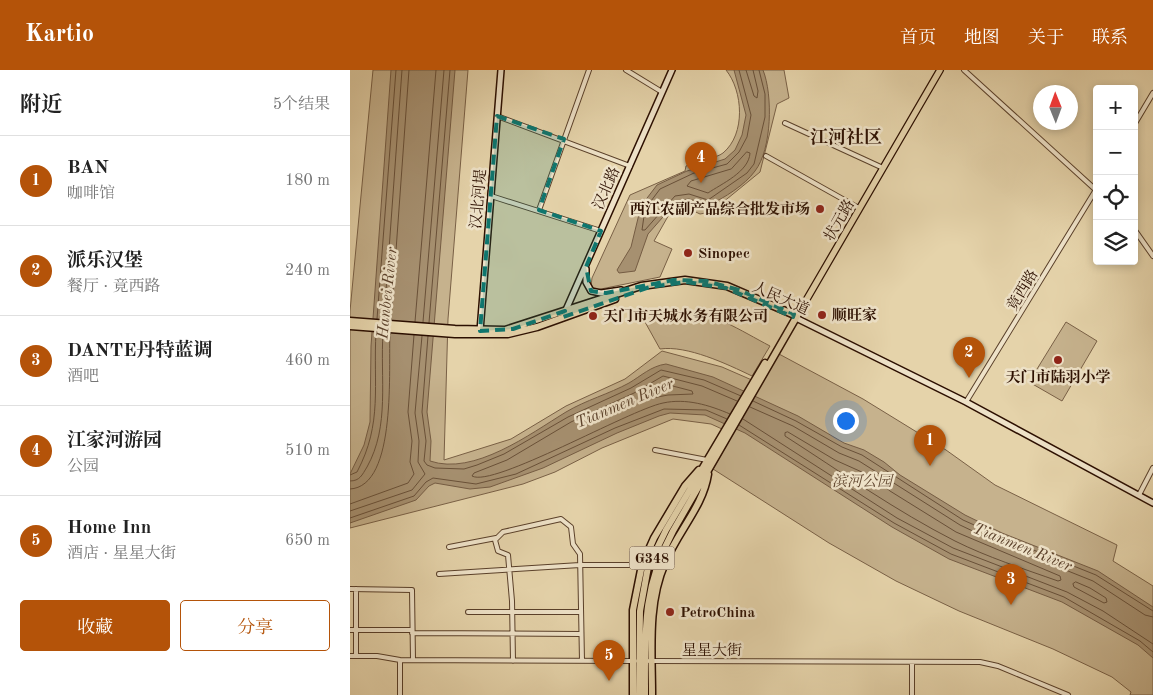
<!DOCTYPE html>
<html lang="zh">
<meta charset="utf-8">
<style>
:root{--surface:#fff;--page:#f6f6f6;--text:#222;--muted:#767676;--line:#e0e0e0;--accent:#b45309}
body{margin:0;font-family:"Old Standard TT","Noto Serif SC",serif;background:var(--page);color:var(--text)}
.controls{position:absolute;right:15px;top:15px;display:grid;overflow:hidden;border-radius:5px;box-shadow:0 2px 8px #0003}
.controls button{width:45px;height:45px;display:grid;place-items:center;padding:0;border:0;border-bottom:1px solid var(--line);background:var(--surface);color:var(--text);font:25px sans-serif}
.compass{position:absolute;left:683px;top:15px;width:45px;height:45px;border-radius:50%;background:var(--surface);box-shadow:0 2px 8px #0003;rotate:359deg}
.you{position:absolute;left:495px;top:350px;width:18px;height:18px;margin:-12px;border:4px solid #fff;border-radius:50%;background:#1a73e8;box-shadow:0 0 0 8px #1a73e833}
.badge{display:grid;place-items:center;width:32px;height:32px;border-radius:50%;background:var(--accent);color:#fff;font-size:16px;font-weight:700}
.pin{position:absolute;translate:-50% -41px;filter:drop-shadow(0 1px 2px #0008)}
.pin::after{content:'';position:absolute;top:26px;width:18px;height:15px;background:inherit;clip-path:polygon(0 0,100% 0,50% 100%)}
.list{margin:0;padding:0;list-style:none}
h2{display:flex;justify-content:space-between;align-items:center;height:65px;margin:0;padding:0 20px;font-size:21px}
h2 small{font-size:16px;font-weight:400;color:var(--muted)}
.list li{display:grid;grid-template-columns:32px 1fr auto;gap:15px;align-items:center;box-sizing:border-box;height:90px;padding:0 20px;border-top:1px solid var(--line)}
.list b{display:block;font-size:19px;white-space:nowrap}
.list p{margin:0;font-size:16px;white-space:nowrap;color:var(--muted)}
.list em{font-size:16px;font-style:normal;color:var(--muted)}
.actions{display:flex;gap:10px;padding:15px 20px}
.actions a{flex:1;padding:11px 0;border:1px solid var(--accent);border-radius:5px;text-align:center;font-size:18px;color:var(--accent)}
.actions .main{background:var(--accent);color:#fff}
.icon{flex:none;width:28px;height:28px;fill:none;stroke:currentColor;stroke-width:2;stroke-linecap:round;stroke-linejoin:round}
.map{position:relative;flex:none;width:803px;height:625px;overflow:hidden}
header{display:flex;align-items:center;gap:30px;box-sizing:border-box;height:70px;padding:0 25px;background:var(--accent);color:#fff}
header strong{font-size:24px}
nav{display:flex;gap:28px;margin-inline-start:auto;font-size:18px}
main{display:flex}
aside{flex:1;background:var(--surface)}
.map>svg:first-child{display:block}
</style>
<header>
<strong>Kartio</strong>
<nav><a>首页</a><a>地图</a><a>关于</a><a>联系</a></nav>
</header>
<main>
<aside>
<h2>附近<small>5个结果</small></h2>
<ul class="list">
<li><span class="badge">1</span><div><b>BAN</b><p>咖啡馆</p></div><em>180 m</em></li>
<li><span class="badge">2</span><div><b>派乐汉堡</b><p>餐厅 · 竟西路</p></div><em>240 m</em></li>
<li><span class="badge">3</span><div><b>DANTE丹特蓝调</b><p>酒吧</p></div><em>460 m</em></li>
<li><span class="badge">4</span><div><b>江家河游园</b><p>公园</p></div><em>510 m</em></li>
<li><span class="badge">5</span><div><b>Home Inn</b><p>酒店 · 星星大街</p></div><em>650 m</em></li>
</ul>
<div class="actions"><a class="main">收藏</a><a>分享</a></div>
</aside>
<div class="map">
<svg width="803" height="625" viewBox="0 0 803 625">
<rect width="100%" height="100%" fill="#e5d3aa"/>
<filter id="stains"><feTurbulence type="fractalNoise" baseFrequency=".004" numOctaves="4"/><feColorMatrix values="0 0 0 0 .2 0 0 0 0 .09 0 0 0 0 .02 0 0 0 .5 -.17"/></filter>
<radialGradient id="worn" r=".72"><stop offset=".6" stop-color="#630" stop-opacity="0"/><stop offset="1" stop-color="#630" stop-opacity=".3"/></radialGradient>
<!-- green -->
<path fill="#c6b28d" stroke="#796046" d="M23,0H118L98,249L94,390L161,369L216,336L275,309L312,281L372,297L411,314L429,284L513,329L596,380L645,415L767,475L763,491L803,516V625H780L781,622L762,607L703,579L609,541L546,511L479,473L363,399L383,364L361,354L323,349L252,378L205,402L173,414L0,458V241Z
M376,0H434L439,28L427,34L410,102L361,142L350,144L333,136L321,141L304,171L322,179L310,207L246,220L241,216L242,208L280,125L335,101L336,96C345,92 367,88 373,83C396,64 393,21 376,0Z
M327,241C361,240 391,261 420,276L402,306C377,294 337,275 310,279L295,252Z
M716,252L747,271L712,331L679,312Z"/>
<!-- water -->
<path fill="#a69070" stroke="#755c43" d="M41,0H105L77,342L81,371L80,391C124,406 180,364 216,342C236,330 259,324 279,313C291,306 301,296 316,294L363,307L448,346L494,373L514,380L534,392L550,405L615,445L652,463L748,501L803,537V588L788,575L712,532L599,489L542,457L395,363L355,345L320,343L309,346L267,363L193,398L140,417L120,419L85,413L79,416L66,430L0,453V404L14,375L20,352L21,276Z
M384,0H413C423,25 422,79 405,101C395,115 374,128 359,135L339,129L327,131L298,164L285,201L269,203L267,200L281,177L291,136L307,115L337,101L375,89L385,80L392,65L396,45Z"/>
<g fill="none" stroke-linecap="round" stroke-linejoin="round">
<!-- shore -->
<path stroke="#695038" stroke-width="1" d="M389,0L401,45L397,67L389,82L377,94L344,103L310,119L295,139L292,160H295L325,126L339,124L358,130L397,103L404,94L415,47V24L409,0
M396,0L404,26L407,28L408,21L403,0
M397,82L400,83C399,102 371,114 358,123L337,116L341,111L381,99Z
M27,249L46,0
M34,249L52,0
M41,250L59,0
M65,252L86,0
M73,252L94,0
M79,253L100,0
M78,266L72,342L76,371L74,391L77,395L85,398L114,399L127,395L154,384L218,347L281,318L311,300L354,310L391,326
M315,314L342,321L343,324L318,325L292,330L293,326Z
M403,331L446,351L492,377L512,385L613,450L651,467L746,505L803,541
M400,337L443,356L489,383L509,391L610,455L648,473L743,511L795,545L803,547
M380,344C359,335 336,328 313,333C279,340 143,418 122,406L124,403L157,390L221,352L284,323L313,306L352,316L387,331
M393,349L547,448L603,478L717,522L753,541L803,574
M389,355L544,453L601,484L714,527L790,571L803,582
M438,362L485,390L523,407L540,421L606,462L710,506L711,510L708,511C674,499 637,487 605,471C546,441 491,402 435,366V363Z
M0,405L7,402C33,353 23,315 26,262
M0,411C10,411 12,405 17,397C40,356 30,308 33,263
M0,419C48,417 38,295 40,263
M0,434L58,413L64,404L60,392L62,371L58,342L64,265
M0,441L62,420L75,404L68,392L69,371L65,343L72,266
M0,448L64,426L76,412L83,408L126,414L166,404L265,358L314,339L356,340L377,349
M726,512L740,518L756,528L757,532L754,533L724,517L723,514Z"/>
<!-- street casing -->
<g stroke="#5a402a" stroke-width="6">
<path id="street" d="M276,0L312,22
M614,0L747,121
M147,46L280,96
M435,53L533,98
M784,55L803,23
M416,86L507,137
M141,126L251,161
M189,140L239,0
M784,159L803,186
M616,332L747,118
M305,380L357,390
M789,425L803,398
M99,477L146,468
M89,504L230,495H292
M0,519L62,520L63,590
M6,519V586
M118,542H231
M0,560H62
M62,563L231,564
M0,586H27L50,590L285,591
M50,590V625
M163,591L162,531L158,485L148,481L145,470L153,462L211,449L221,457L223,474L230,484L232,591
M299,591L630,592L648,596L718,625
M562,625V592"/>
</g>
<!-- secondary casing -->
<g stroke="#2c0f00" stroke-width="8">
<path id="secondary" d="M236,199V212L241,221L251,223L271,220
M215,242L322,0
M446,248L616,332L803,433
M130,261L151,0"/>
</g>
<!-- primary casing -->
<g stroke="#2c0f00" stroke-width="8">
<path id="primary" d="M447,246L590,0"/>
</g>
<!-- highway casing -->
<g stroke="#2c0f00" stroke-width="9">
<path id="highway" d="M0,251L105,259L155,260L291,216L335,210L377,216L447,246L323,461C292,518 295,563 295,625
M0,256L105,264H158L187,257L265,229
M283,625V540L292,495L304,468L335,416L349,400
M289,625L290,541L298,497L316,460L415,293
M302,625C302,581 297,534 315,493C327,462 353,437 358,404"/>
</g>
<!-- street -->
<use href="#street" stroke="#eee2c8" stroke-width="4"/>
<!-- secondary -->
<use href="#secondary" stroke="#eee2c8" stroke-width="5"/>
<!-- primary -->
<use href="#primary" stroke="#e5d3aa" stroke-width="5.5"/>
<!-- highway -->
<use href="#highway" stroke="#e5d3aa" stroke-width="6"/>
</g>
<!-- marked area -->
<path fill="#0f766e" fill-opacity="0.2" stroke="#0f766e" stroke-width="4" stroke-dasharray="10 6" stroke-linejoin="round" d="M147,46L214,69L189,140L251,161L236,197L241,221L256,223L324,210L356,211L389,220L444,244L443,247L376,218L336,212L300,217L213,247L215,241L163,259L130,261Z"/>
<!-- markers -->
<g fill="#8f2418" stroke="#eee2c8" stroke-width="2">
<circle cx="470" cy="139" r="5"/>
<circle cx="338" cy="183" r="5"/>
<circle cx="472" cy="245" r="5"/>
<circle cx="243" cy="246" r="5"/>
<circle cx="708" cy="290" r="5"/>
<circle cx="320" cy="542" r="5"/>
</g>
<g text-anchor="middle" stroke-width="5" stroke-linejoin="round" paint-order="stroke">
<!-- shield labels -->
<rect fill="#eee2c8" stroke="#664e3c" stroke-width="1" x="279.5" y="476.5" width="45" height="23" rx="4"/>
<g font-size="14" font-weight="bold" fill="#2c0f00">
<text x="302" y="493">G348</text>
</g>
<!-- street labels -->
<g font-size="15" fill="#2c0f00" stroke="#eee2c8">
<text transform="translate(256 118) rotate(-66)" y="5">汉北路</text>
<text transform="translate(128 129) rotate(-85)" y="5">汉北河堤</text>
<text transform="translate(489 150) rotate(-60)" y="5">状元路</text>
<text transform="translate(672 220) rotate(-59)" y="5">竟西路</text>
<text transform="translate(431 228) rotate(24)" y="5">人民大道</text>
<text x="362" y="585">星星大街</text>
</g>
<!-- poi labels -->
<g font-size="15" font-weight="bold" fill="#2c0f00" stroke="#eee2c8" text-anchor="start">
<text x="460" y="144" text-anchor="end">西江农副产品综合批发市场</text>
<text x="348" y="188">Sinopec</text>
<text x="482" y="250">顺旺家</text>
<text x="253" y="251">天门市天城水务有限公司</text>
<text x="708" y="312" text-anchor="middle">天门市陆羽小学</text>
<text x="330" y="547">PetroChina</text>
</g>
<!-- park labels -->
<g font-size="15" font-style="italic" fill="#624831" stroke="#eee2c8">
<text x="512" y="416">滨河公园</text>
</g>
<!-- water labels -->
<g font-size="16" font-style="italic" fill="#5d432d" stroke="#eee2c8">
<text transform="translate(36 223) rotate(-84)" y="6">Hanbei River</text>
<text transform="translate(274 332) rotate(-23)" y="6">Tianmen River</text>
<text transform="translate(673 476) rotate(22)" y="6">Tianmen River</text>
</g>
<!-- quarter labels -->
<g font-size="18" font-weight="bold" fill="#2c0f00" stroke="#eee2c8">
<text x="496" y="73">江河社区</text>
</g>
</g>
<rect width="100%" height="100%" filter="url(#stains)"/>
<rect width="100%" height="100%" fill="url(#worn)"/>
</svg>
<div class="controls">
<button>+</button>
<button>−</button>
<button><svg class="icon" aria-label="locate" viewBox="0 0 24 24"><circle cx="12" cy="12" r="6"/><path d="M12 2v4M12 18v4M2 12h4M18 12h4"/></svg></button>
<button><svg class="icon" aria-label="layers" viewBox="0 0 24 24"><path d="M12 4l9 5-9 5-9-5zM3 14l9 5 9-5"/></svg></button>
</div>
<svg class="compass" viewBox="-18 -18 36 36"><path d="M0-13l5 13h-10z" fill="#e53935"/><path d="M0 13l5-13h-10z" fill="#767676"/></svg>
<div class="you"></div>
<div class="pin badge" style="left:580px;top:396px">1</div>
<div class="pin badge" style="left:619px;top:308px">2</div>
<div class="pin badge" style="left:661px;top:535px">3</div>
<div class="pin badge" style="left:351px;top:113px">4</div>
<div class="pin badge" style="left:259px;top:611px">5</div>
</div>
</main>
